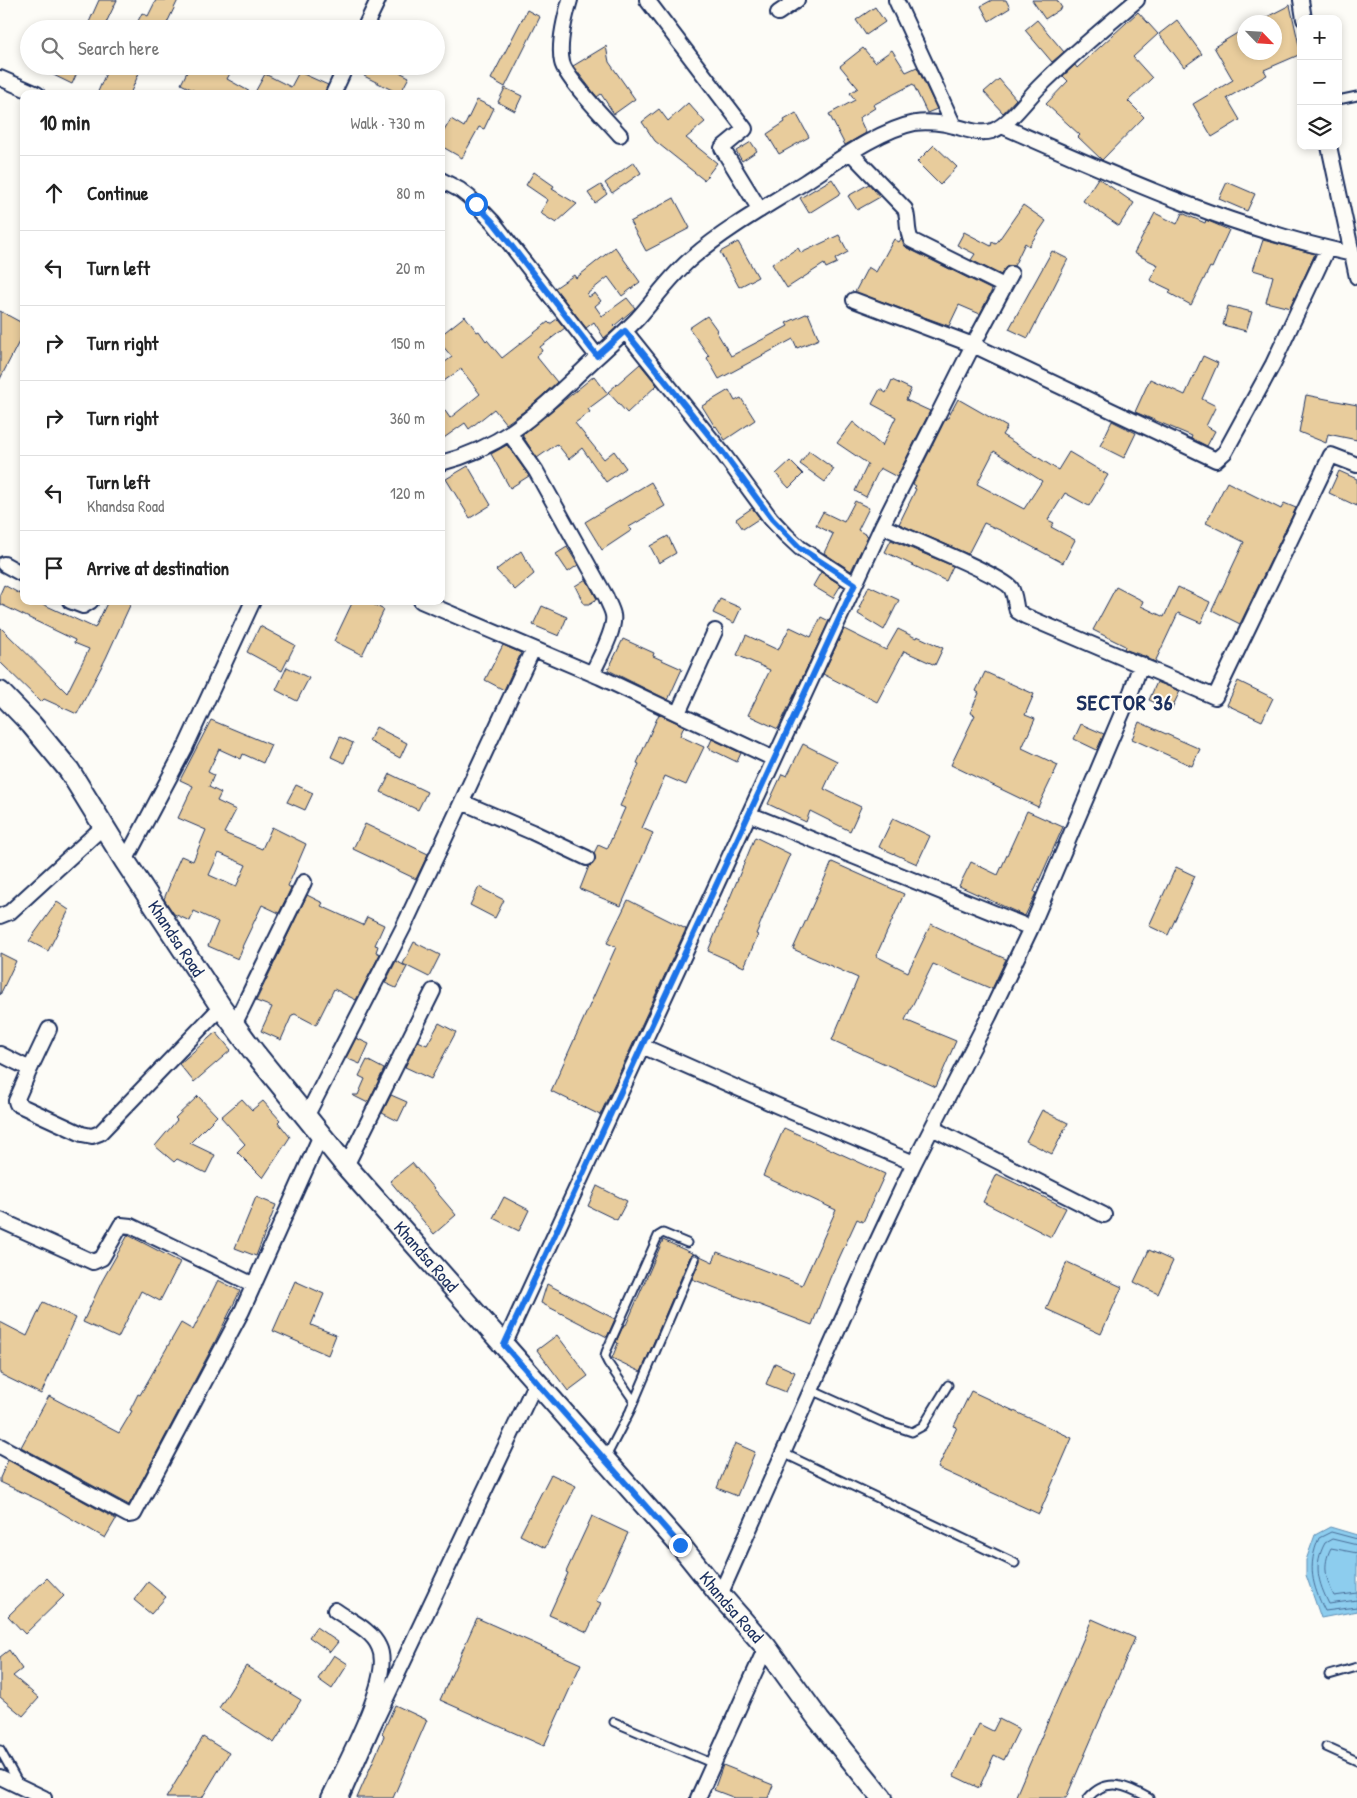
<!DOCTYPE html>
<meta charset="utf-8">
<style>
:root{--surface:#fff;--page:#f2f2f2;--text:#222;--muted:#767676;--line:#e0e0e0}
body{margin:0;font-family:"Patrick Hand",sans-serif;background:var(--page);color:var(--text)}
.controls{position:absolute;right:15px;top:15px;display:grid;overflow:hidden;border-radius:10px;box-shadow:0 2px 8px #0003}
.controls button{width:45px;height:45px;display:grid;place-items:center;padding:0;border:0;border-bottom:1px solid var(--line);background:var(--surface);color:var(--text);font:25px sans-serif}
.compass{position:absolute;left:1237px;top:15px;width:45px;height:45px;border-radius:50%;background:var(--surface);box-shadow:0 2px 8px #0003;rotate:115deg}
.stop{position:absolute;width:15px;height:15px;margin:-11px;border:4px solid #1a73e8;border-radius:50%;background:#fff}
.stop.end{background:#1a73e8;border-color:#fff;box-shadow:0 1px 5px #0008}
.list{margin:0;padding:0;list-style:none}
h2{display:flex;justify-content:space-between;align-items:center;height:65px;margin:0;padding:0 20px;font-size:21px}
h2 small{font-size:16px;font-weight:400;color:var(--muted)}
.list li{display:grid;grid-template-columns:32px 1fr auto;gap:15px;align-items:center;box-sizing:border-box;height:75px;padding:0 20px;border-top:1px solid var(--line)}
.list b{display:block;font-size:19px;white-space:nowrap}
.list p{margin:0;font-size:16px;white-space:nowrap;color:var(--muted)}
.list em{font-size:16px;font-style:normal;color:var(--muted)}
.icon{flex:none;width:28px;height:28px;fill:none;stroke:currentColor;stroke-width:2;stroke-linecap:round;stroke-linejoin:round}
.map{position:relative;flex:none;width:1357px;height:1798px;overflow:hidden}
.search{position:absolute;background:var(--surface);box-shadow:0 2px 8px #0003;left:20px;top:20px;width:425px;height:55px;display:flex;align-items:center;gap:12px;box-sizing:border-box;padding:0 18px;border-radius:28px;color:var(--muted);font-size:19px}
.panel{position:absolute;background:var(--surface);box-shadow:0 2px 8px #0003;left:20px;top:90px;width:425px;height:515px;border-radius:10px}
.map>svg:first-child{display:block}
</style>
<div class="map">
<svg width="1357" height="1798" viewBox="0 0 1357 1798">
<rect width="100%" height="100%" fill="#fdfcf7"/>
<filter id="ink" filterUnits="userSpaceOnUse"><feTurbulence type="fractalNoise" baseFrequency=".02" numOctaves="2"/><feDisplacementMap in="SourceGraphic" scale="10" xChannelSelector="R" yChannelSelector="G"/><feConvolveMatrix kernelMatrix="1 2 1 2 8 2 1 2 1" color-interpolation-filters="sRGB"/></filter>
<g filter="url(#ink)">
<!-- water -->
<path fill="#8dcdee" stroke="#5f8eb4" d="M1330,1527L1357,1535V1611L1321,1618L1306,1575V1560L1315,1535Z"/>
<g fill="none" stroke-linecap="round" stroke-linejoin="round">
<!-- shore -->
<path stroke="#496e98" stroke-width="1" d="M1357,1539L1331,1532L1319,1538C1307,1566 1312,1585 1325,1611L1357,1607
M1357,1545L1332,1539L1325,1543C1313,1565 1318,1582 1329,1604L1357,1600
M1357,1553L1331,1548C1322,1565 1326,1579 1334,1596L1357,1593"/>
</g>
<!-- building -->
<path fill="#e8cc9c" stroke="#1b2f5e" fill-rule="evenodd" d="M99,0H117L103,29H86Z
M156,0H178L166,25L174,29H134L142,13L148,16Z
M992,0H1006L1010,8L989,21L981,6Z
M1032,0H1057L1062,8L1045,19Z
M1290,5L1301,54L1264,70L1267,75L1227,98L1240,120L1212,137L1193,104L1233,80L1214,47L1244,29V52H1274V22H1257Z
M875,7L885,22L866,35L856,20Z
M527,10L540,17L505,87L491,79Z
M1138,12L1158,34L1133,57L1152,78L1128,101L1144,117L1102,160L1078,137L1080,135L1046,104L1068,81L1063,76L1075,65L1077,68Z
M1037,20L1064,52L1052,62L1025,30Z
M1177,20L1202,54L1184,67L1159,34Z
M606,46L609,62L635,99L614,114L601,94L597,97L573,66Z
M863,48L875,62L892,50L906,72L917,67L937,109L927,113L913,84L873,105L875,108L859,118L866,133L845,145L829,114L855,100L850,93L858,88L840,66Z
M35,66H80L72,84Z
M109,66H142L130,94H97Z
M190,66H234L227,79L254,94H201L181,84Z
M369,66H388L409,77L400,94L364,76Z
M299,72L328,85L324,94H254L265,74L291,87Z
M999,79L1016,99L1003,113L984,92Z
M505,88L522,96L515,111L498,102Z
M477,100L494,108L484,129L479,127L462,158L441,146V136L451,119L464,127Z
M688,103L705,122L686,138L717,163L704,180L655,141L642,122L659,109L668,121Z
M796,113L809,137L779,154L767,134L785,122L784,120Z
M751,142L757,151L742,161L736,151Z
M934,145L957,167L940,185L917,162Z
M634,162L641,173L612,193L605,183Z
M534,172L554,186L552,189L577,204L556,223L540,213L548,200L526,185Z
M1098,178L1134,203L1119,226L1083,201Z
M832,179L841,193L809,213L800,198Z
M1227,182L1255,194L1247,211L1219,199Z
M869,184L880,197L857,210L848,196Z
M601,185L607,194L595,203L588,193Z
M674,198L690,228L646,251L630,222Z
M1023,205L1046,221L1029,246L1025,243L1014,266L1006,267L1001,275L971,260L975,254L957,245L964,232L991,246L992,242L996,244Z
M1155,213L1177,224L1182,213L1205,223L1206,220L1229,230L1212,268L1210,267L1191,305L1169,293L1171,290L1150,280L1158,265L1134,253Z
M839,235L848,252L835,259L837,263L826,268L824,264L787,288L772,264L798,248L801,253Z
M894,239L899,242L901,239L907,248L992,290L980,314L959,305L949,326L855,292L868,267L876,272Z
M1263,240L1315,254L1290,308L1266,302L1273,276L1253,270Z
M738,242L758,277L739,287L720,252Z
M615,247L640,282L622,296L608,277L587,294L589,297L595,293L601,301L595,306L602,316L627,298L635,308L614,326L616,328L604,338L594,322L586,328L555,288L574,275L576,278Z
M1052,251L1068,259L1028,338L1009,329Z
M1228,306L1252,312L1246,331L1223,325Z
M0,311L24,324V332L0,379Z
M808,313L819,339L797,348L793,339L719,379L707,358L709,356L689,328L707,316L717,330L716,331L731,356L788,326L786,323Z
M465,316L477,332L479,331L486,341L487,340L502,358L548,322L550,324L557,319L565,328L540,347L542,351L536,356L557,382L530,407L506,424L494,409L469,429L465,423L441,440V405L450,418L480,394L461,369L441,383V365L452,357L441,344V335Z
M1203,356L1218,363L1202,399L1216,406L1206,426L1215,431L1207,446L1191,438L1192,436L1135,412L1150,379L1185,395Z
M640,364L657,385L627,413L608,392Z
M594,376L608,394L588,409L590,412L575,423L604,459L614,451L626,468L606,482L582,448L569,459L557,444L537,458L522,435Z
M892,380L911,389L906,400L930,411L897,477L880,468L866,497L855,491L868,464L837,443L853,422L882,446L896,417L872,404L880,389L886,393Z
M729,390L735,401L741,398L755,420L725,440L716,426L715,427L702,406Z
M1306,395L1357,405V440L1328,434L1326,443L1299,432Z
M958,399L1007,427L1002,435L1058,470L1069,452L1108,475L1089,506L1065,493L1048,520L1054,523L1051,527L1075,540L1063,563L1004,532L984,523L968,554L899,524L916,489L914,488L916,486L913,484L946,418H948ZM994,451L1042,481L1024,509L977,484Z
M1112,421L1136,433L1124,458L1100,446Z
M507,445L529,476L510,488L491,454Z
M809,451L834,469L825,482L800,464Z
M790,461L803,474L789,488L776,474Z
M468,466L491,505L470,518L446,479Z
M1339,471L1357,479V506L1329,493Z
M651,482L665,506L629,527L632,530L602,550L585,522Z
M1227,482L1281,509L1284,503L1296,508L1240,624L1212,610L1244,542L1206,523Z
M855,501L869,508L858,530L868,536L851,571L824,553L833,534L816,525L823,512L844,522Z
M752,508L760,518L743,529L736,519Z
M668,536L676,553L659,563L650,546Z
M891,540L953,566L946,581L885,552Z
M567,547L578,565L568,572L556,554Z
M521,551L534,574L515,590L496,570Z
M821,572L841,585L833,598L813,586Z
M586,579L597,599L589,604H584L575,586Z
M4,585L24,596V601H36L95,628L108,601H132L106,658L77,714L44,699L41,702L0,662V627L67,693L89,649L74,643L75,640L0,604V594Z
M869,586L899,600L884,630L858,614L861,608H859Z
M1116,587L1143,601L1141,606L1164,617L1178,587L1210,602L1201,623L1178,613L1155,662L1144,656L1124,649L1125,646L1093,630Z
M720,599L741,608L734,623L713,613Z
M353,601H367L384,610L362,655L334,641Z
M542,606L567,617L559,636L533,625Z
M821,617L829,621L778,729L748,715L770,670L737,655L746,635L778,650L790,627L811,637Z
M260,626L295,645L282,671L247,652Z
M844,629L886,650L898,629L916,638L917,636L943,648L935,665L904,651L877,702L823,674Z
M623,639L654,653L653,656L682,669L668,700L608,670Z
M503,645L521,653L504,690L485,680Z
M287,667L309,678L297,701L276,690Z
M985,672L1034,694L1025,715L1035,719L1022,748L1058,765L1038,807L951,765L975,715L970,713L979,693L976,691Z
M1238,681L1273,698L1262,721L1227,705Z
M1157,682L1180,691L1171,710L1149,700Z
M659,714L684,726L680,736L704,747L686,785L665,776L642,828L653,833L621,906L580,889L589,866L595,861L594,853L598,845L607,849L625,808L620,806L639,764L637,763Z
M211,720L271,745L263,763L243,754L241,759L219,749L208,772L214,775L209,787L221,793L217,801L236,810L224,833L262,849L272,827L306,844L288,886L291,888L279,913L262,905L242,947H243L238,959L208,946L218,922L194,911L190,921L174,914L164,899L170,884L169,883L181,856L193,861L206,830L178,818L193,786L180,780ZM219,853L246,865L236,887L209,875Z
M1139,722L1200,749L1192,766L1132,739Z
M1081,724L1104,734L1097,750L1074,739Z
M376,727L407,743L400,758L369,741Z
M340,737L353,743L344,763L331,757Z
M712,739L741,753L737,762L708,748Z
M803,744L837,761L824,789L861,807L850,831L810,811L806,822L768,804L782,774L787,776Z
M390,774L427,792L418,810L381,792Z
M296,785L313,793L305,810L287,802Z
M1027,811L1063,827L1034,892L1036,893L1025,916L959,886L971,862L998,875Z
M893,818L930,836L917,864L879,847Z
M365,824L428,854L416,879L353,849Z
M755,837L790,854L769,902L756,934L758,935L744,967L708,951Z
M832,862L904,894L876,956L908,972L931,924L969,942V943L1006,959L992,989L933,964L905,1020L956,1041L936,1087L832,1040L858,978L793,949Z
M1176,867L1195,876L1168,935L1149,926Z
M479,887L504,900L495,918L470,905Z
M307,895L323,903L321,906L363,925L367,917L384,925L375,945L378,946L376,952L380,954L356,1000L334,989L316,1025L295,1014L292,1015L281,1040L261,1031L272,1007L256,1001Z
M628,900L686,929L600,1115L551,1091L616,947L607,943Z
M57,902L69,910L48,951L29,941Z
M414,942L440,955L429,977L403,964Z
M0,953L16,961L0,995Z
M396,961L407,967L396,988L385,983Z
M439,1023L456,1032L431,1079L405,1067L418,1041L427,1045Z
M216,1032L231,1050L194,1082L179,1064Z
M356,1038L369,1044L360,1064L346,1058Z
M367,1060L384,1069L368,1103L352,1095H358L365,1079L359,1076Z
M391,1095L407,1102L398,1121L382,1113Z
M198,1096L217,1116L190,1143L215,1155L206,1173L177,1159L174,1162L155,1146L177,1120L175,1118Z
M242,1099L252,1110L263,1101L280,1120L278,1122L290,1137L263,1178L237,1152L245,1144L221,1117Z
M1042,1110L1068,1123L1052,1154L1026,1141Z
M784,1128L885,1174L863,1222L857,1219L830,1278L812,1325L692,1279L700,1261V1256L713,1262L717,1252L802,1285L836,1210L763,1176Z
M412,1163L456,1215L434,1234L390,1181Z
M997,1174L1066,1208L1051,1237L983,1202Z
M597,1186L627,1201L617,1220L588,1206Z
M256,1197L276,1205L256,1256L235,1248Z
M504,1197L529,1210L519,1231L493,1218Z
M128,1235L180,1262L160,1301L141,1291L118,1338L83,1322L102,1281Z
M663,1240L694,1254L690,1257L641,1372L612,1358L618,1343L616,1342L624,1324L626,1325Z
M1149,1250L1173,1261L1158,1294L1134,1282Z
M1067,1262L1122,1287L1101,1334L1046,1309Z
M218,1280L240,1291L215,1342L129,1505L21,1447L49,1396L119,1433L132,1411L130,1410L138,1394L140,1395L181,1323L193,1330Z
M295,1281L324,1294L311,1325L336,1335L328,1355L273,1331Z
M547,1284L615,1319L607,1337L541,1303Z
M43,1302L76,1318L41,1394L0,1374V1322L27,1336Z
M557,1335L588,1376L568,1391L537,1350Z
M775,1363L795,1372L786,1392L766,1384Z
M971,1391L1072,1438L1039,1514L938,1468L957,1427L954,1426Z
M735,1443L755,1452L737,1496L717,1488Z
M8,1460L116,1519L105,1538L41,1501L0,1482V1478Z
M551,1474L576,1486L545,1548L520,1535Z
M592,1516L628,1533L596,1601L601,1603L587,1632L549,1615L568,1573L566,1572Z
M47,1578L64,1596L25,1634L8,1616Z
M148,1582L166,1597L151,1614L134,1600Z
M477,1618L581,1664L544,1746L440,1700Z
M1092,1619L1135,1638L1066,1798H1015Z
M316,1627L338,1642L330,1652L309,1637Z
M9,1650L22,1669L13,1676L39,1698L23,1716L0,1697V1657Z
M334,1655L348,1664L332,1689L318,1679Z
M246,1666L301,1700L274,1743L219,1708Z
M395,1705L427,1720L393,1798H357L384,1736L382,1734Z
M999,1719L1019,1729L1004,1760L994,1755L979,1788L954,1776L979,1724L993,1731Z
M203,1737L229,1753L202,1798H166Z
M723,1765L773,1785L768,1798H735L714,1790Z"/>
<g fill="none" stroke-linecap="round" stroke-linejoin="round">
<!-- lane casing -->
<g stroke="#1b2f5e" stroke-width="11">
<path id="lane" d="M1338,100L1357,96
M811,1390L882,1422L912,1432L923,1426L948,1385
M634,1401L608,1363L605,1357L606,1352L658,1236L663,1233L687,1243
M783,1453L1015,1563
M606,1457L630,1411L695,1259
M1329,1675L1357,1667
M614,1722L714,1764
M1326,1747L1357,1761
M0,1750L19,1784
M1088,1798C1107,1776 1127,1786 1149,1798"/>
</g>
<!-- street casing -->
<g stroke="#1b2f5e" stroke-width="18">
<path id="street" d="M570,0C565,17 558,44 562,62C565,78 607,120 620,135
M647,0L745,129L722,148L760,210
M896,0L954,126
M1301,0L1304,19
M778,13L797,0
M364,29L378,0
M0,78L37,94
M333,94L346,66
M1002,126C1116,176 1230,228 1352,254
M1329,146L1357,277
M851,153L905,209C909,219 906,230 911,240L1004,286
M441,180L460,190L469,197L493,222L597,356
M854,300L973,345L1216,460L1225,452L1273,364L1327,249
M625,331L724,455L771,519L786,535L800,548L855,584
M510,434L536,471L606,597C608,603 612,609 613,615C616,630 598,660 592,674
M441,463C506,446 537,413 584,369C602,352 621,336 638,318C656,298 672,274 693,257C727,228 767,206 805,182C836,162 879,130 915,123C926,121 944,123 954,126C966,129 979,135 992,131C1009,125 1027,99 1039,87C1070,56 1104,28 1137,0
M882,526C902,535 1003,576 1011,588C1015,594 1015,604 1017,611L1025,616L1215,697L1331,455L1357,465
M4,564L24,575
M70,601L83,606L91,601
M421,601L600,677L774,759
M678,713L715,631
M462,802L532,832L587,858
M749,814L1031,928
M125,861L185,748L253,601
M0,916L10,912L104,826
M234,1025L304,882
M642,1046L778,1106L914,1163
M0,1054L30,1069L16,1101L17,1104L82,1134L92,1136L100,1133L221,1007
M30,1069L49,1029
M306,1117L403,928L533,649
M932,1128L1104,1215
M346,1166L433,991
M0,1220L93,1262L102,1258L121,1225L131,1226L254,1285
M504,1345L882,526L973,345L1011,274
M0,1446L128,1515L134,1514L242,1311L321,1135
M720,1595L875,1246L914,1163L989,1016L1031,928L1131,692L1141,664
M0,1777L44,1798
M329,1798C343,1767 394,1677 379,1647C372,1630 349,1620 335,1610
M341,1798L372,1728L536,1382
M698,1798L766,1647"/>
</g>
<!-- secondary casing -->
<g stroke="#1b2f5e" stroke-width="24">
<g id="secondary">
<path id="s1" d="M0,692L31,724L69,770L125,861L221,1007L254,1052L346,1166L680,1545L720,1595L766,1647L819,1720L882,1798"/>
</g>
</g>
<!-- lane -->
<use href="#lane" stroke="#fdfcf7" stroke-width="7"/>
<!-- street -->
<use href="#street" stroke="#fdfcf7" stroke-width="14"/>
<!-- secondary -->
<use href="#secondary" stroke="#fdfcf7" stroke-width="20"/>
</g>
</g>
<g fill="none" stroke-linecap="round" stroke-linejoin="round" filter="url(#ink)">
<!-- route -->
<path stroke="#1a73e8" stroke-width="6" d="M476,204L493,222L597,356L625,331L724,454L772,519L800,548L855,584L504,1345L680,1545"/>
</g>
<g text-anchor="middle" stroke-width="4" stroke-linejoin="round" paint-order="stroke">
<!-- street labels -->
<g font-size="18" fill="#1b2f5e" stroke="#fdfcf7">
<text dy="6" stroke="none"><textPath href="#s1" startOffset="304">Khandsa Road</textPath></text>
<text dy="6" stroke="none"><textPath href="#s1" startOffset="709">Khandsa Road</textPath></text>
<text dy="6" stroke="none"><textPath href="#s1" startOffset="1174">Khandsa Road</textPath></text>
</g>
<!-- district labels -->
<g font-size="22" font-weight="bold" letter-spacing="1" fill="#1b2f5e" stroke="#fdfcf7">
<text x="1125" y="710">SECTOR 36</text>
</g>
</g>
</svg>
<div class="controls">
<button>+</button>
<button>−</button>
<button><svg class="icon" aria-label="layers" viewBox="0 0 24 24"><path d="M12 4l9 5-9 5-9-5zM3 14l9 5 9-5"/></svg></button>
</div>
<svg class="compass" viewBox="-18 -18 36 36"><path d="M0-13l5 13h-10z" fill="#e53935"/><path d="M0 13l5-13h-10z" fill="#767676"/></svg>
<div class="stop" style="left:476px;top:204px"></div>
<div class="stop end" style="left:680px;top:1545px"></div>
<div class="search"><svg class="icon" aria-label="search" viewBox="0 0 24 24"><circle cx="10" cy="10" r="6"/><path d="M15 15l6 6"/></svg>Search here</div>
<section class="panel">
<h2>10 min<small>Walk · 730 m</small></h2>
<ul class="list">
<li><svg class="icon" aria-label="ahead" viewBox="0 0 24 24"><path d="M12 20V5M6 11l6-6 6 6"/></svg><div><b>Continue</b></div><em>80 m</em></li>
<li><svg class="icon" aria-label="left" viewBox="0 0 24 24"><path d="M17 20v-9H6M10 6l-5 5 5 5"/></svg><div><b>Turn left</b></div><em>20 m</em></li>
<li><svg class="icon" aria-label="right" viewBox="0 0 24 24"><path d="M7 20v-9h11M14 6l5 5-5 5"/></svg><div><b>Turn right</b></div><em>150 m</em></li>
<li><svg class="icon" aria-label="right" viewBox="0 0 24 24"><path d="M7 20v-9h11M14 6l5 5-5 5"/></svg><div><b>Turn right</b></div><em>360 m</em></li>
<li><svg class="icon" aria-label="left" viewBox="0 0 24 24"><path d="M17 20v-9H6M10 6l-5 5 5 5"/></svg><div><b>Turn left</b><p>Khandsa Road</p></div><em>120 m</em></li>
<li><svg class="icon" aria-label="arrive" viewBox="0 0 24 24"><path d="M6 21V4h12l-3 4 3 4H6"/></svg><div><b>Arrive at destination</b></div></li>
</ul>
</section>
</div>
